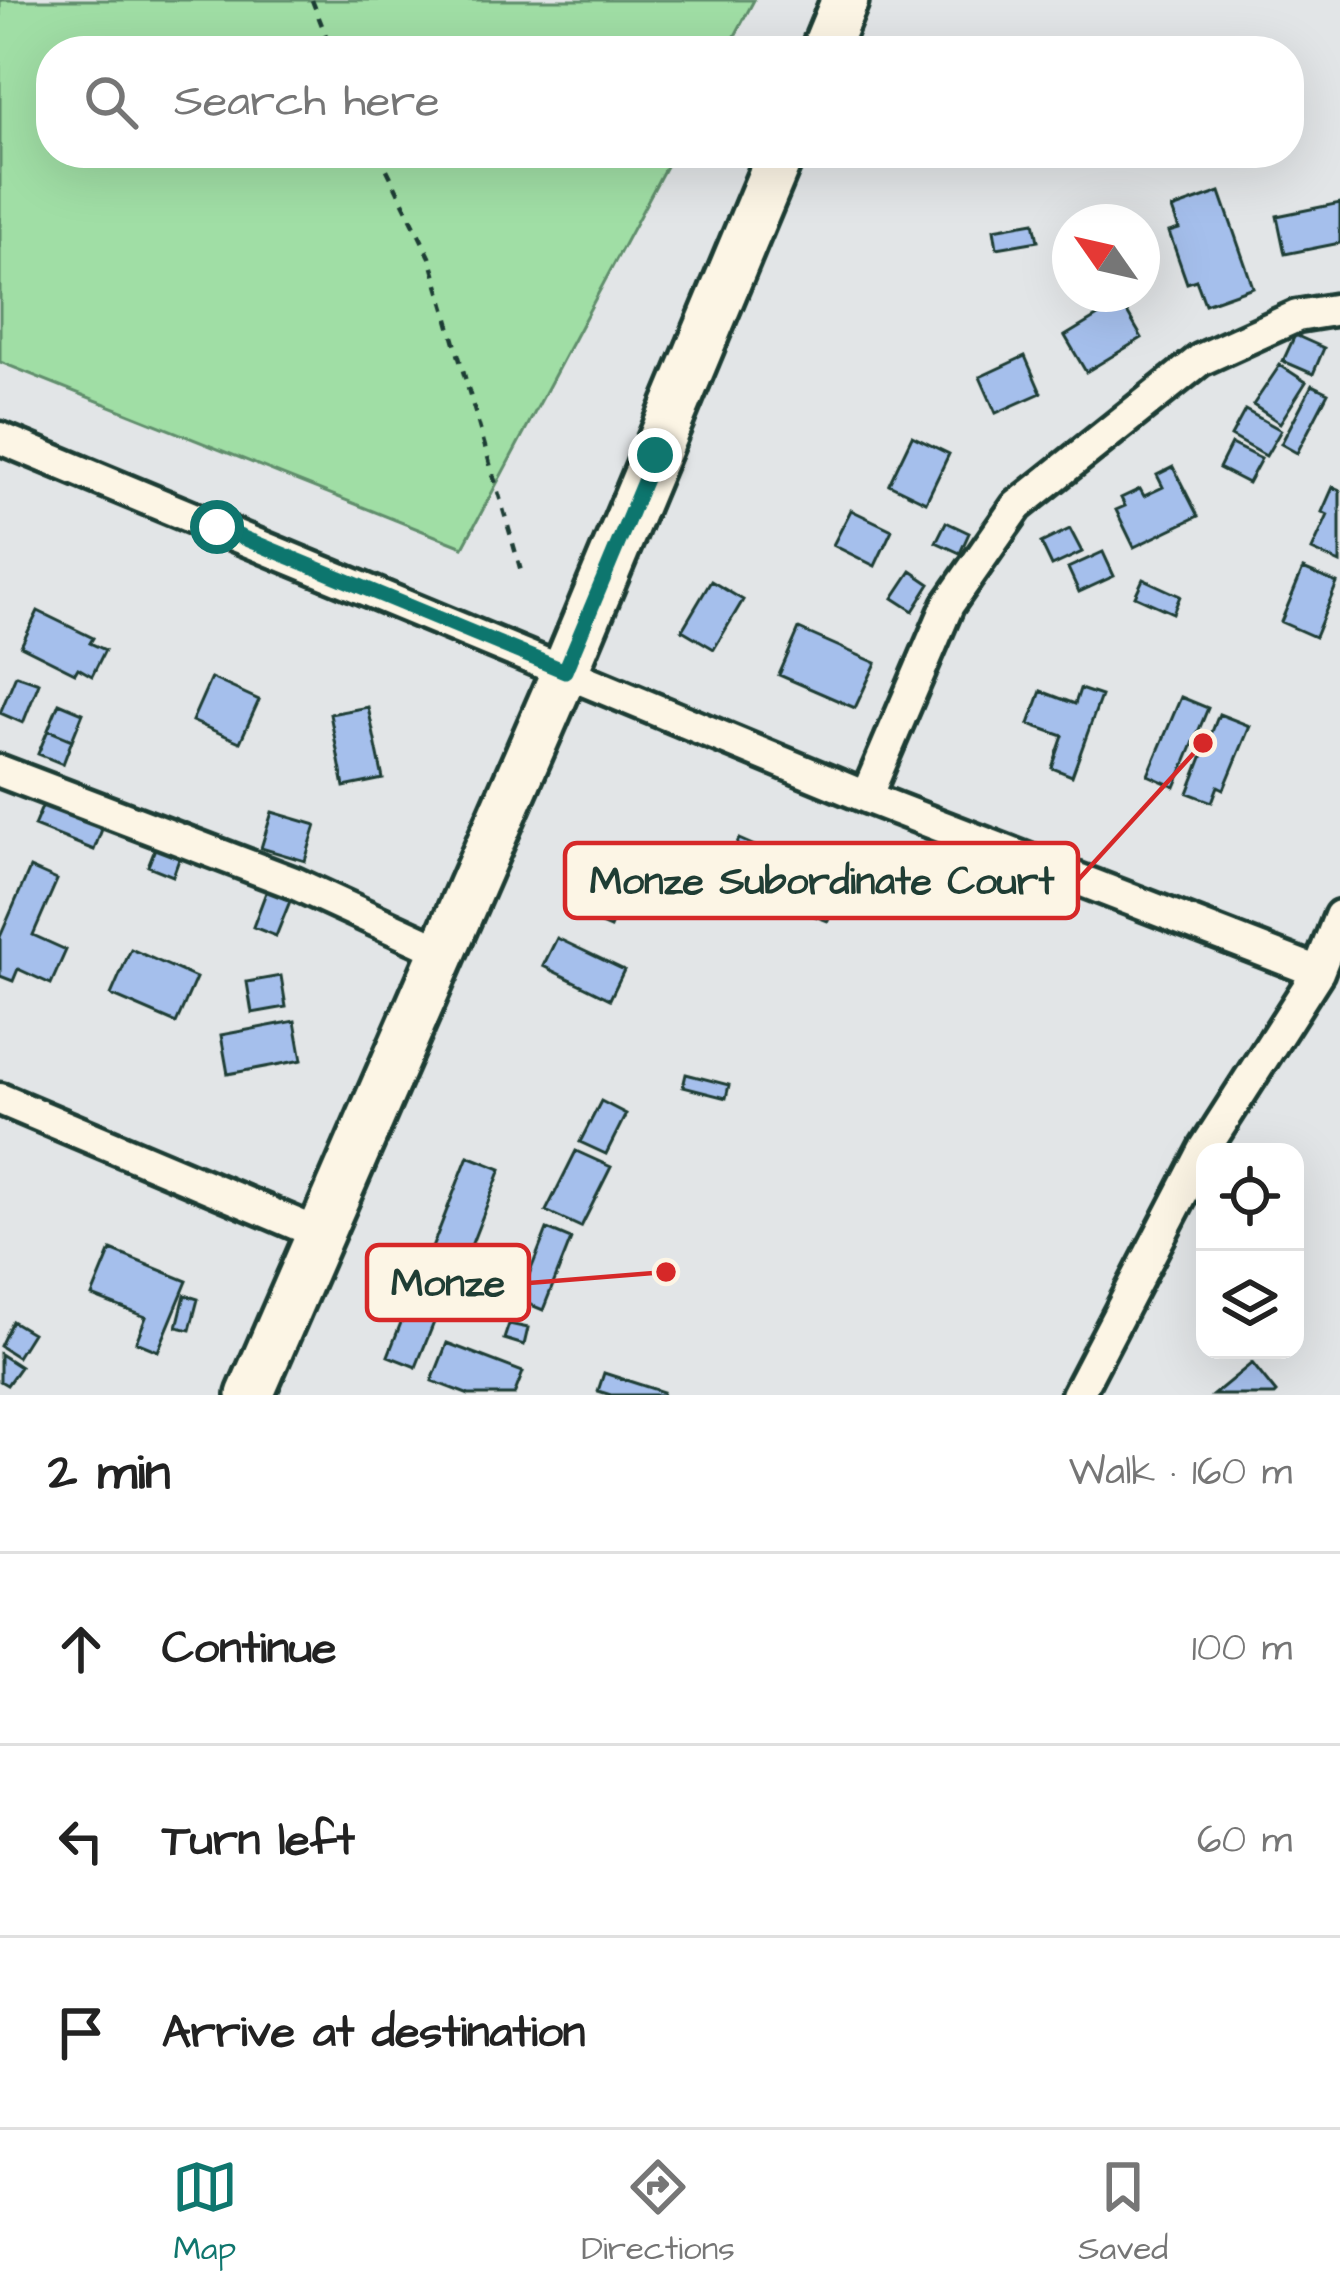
<!DOCTYPE html>
<meta charset="utf-8">
<style>
:root{--surface:#fff;--page:#f6f6f6;--text:#222;--muted:#767676;--line:#e0e0e0;--accent:#0f766e}
body{margin:0;font-family:"Architects Daughter",sans-serif;background:var(--page);color:var(--text)}
.controls{position:absolute;right:36px;bottom:36px;display:grid;overflow:hidden;border-radius:24px;box-shadow:0 12px 48px #0002}
.controls button{width:108px;height:108px;display:grid;place-items:center;padding:0;border:0;border-bottom:3px solid var(--line);background:var(--surface);color:var(--text);font:60px sans-serif}
.compass{position:absolute;left:1052px;top:204px;width:108px;height:108px;border-radius:50%;background:var(--surface);box-shadow:0 12px 48px #0002;rotate:304deg}
.stop{position:absolute;width:36px;height:36px;margin:-27px;border:9px solid #0f766e;border-radius:50%;background:#fff}
.stop.end{background:#0f766e;border-color:#fff;box-shadow:0 3px 12px #0008}
.list{margin:0;padding:0;list-style:none}
h2{display:flex;justify-content:space-between;align-items:center;height:156px;margin:0;padding:0 48px;font-size:51px}
h2 small{font-size:39px;font-weight:400;color:var(--muted)}
.list li{display:grid;grid-template-columns:78px 1fr auto;gap:36px;align-items:center;box-sizing:border-box;height:192px;padding:0 48px;border-top:3px solid var(--line)}
.list b{display:block;font-size:45px;white-space:nowrap}
.list em{font-size:39px;font-style:normal;color:var(--muted)}
.icon{flex:none;width:66px;height:66px;fill:none;stroke:currentColor;stroke-width:2;stroke-linecap:round;stroke-linejoin:round}
.map{position:relative;flex:none;width:1340px;height:1395px;overflow:hidden}
.search{position:absolute;background:var(--surface);box-shadow:0 12px 48px #0002;left:36px;right:36px;top:36px;height:132px;display:flex;align-items:center;gap:30px;box-sizing:border-box;padding:0 42px;border-radius:48px;color:var(--muted);font-size:45px}
.sheet{height:732px;background:var(--surface)}
nav{display:flex;justify-content:space-around;align-items:center;box-sizing:border-box;height:168px;border-top:3px solid var(--line);background:var(--surface);font-size:33px;color:var(--muted)}
nav a{display:grid;justify-items:center;gap:6px}
nav .on{color:var(--accent)}
.map>svg:first-child{display:block}
</style>
<div class="map">
<svg width="1340" height="1395" viewBox="0 0 1340 1395">
<rect width="100%" height="100%" fill="#e2e5e7"/>
<filter id="ink" filterUnits="userSpaceOnUse"><feTurbulence type="fractalNoise" baseFrequency=".00833" numOctaves="2"/><feDisplacementMap in="SourceGraphic" scale="24" xChannelSelector="R" yChannelSelector="G"/><feConvolveMatrix kernelMatrix="1 2 1 2 8 2 1 2 1" color-interpolation-filters="sRGB"/></filter>
<g filter="url(#ink)">
<!-- green -->
<path fill="#a0dea5" stroke="#608e6c" stroke-width="3" d="M0,0H754L727,51H51V153H673L463,547L0,362Z"/>
<!-- building -->
<path fill="#a5bfec" stroke="#1f3d34" stroke-width="3" d="M1220,192L1253,287L1205,304L1196,280L1187,283L1169,232L1179,229L1172,209Z
M1340,203V243L1285,254L1277,216Z
M1034,222L1038,241L997,248L994,229Z
M1121,302L1142,338L1086,372L1065,336Z
M1295,335L1324,348L1313,374L1283,361Z
M1025,356L1041,393L996,413L980,377Z
M1280,365L1306,382L1280,423L1253,405Z
M1312,385L1328,393L1297,453L1281,444Z
M1245,410L1281,430L1266,456L1231,436Z
M912,436L949,454L926,502L889,484Z
M1231,444L1261,459L1248,483L1219,468Z
M1173,467L1198,516L1134,547L1116,510L1125,506L1121,498L1140,489L1144,496L1163,487L1157,475Z
M1333,487L1340,490V563L1312,550L1328,515L1322,512Z
M851,510L892,530L875,566L833,545Z
M946,522L969,533L960,553L936,542Z
M1070,529L1082,552L1052,566L1041,543Z
M1103,552L1114,576L1079,592L1068,568Z
M1303,569L1337,583L1315,637L1281,622Z
M911,571L930,584L913,611L893,598Z
M1143,579L1180,596L1173,613L1135,596Z
M711,581L743,600L714,649L682,630Z
M38,611L93,638L90,643L105,650L92,676L78,668L75,673L21,646Z
M799,629L876,663L855,708L779,675Z
M16,675L39,683L23,723L0,713Z
M211,678L259,700L240,742L192,721Z
M1080,689L1101,696L1072,776L1052,768L1063,736L1029,724L1041,691L1075,704Z
M1181,697L1208,708L1175,787L1148,775Z
M59,703L83,713L72,740L48,730Z
M368,707L383,779L344,787L330,714Z
M1219,714L1250,726L1224,789L1218,786L1212,802L1188,793Z
M48,730L72,740L63,764L38,754Z
M45,800L104,824L94,850L34,826Z
M272,812L316,825L305,861L261,848Z
M739,839L773,854L756,890L722,874Z
M158,841L182,851L173,876L148,866Z
M600,852L636,866L610,928L575,913Z
M807,865L843,879L828,921L791,907Z
M30,868L57,880L33,935L66,950L51,984L18,969L13,981L0,976V937Z
M268,887L292,896L276,936L253,927Z
M557,938L624,970L610,999L543,966Z
M131,949L196,978L176,1023L111,995Z
M281,976L286,1007L252,1013L247,982Z
M295,1021L302,1060L228,1074L221,1035Z
M686,1074L729,1085L726,1098L683,1087Z
M601,1101L626,1114L606,1154L580,1142Z
M576,1151L611,1167L581,1227L546,1211Z
M468,1156L501,1169L458,1279L425,1266Z
M547,1229L571,1239L543,1310L519,1300Z
M111,1250L187,1281L158,1351L136,1342L146,1317L92,1296Z
M420,1274L449,1285L416,1367L388,1356Z
M185,1295L198,1299L190,1330L177,1327Z
M12,1321L32,1333L17,1357L0,1346Z
M509,1324L528,1328L524,1345L504,1339Z
M447,1343L523,1372L514,1395H469L432,1381Z
M0,1354L20,1367L7,1385L0,1381Z
M1252,1363L1276,1393L1274,1395H1213Z
M604,1373L663,1392L662,1395H611L598,1391Z"/>
<g fill="none" stroke-linecap="round" stroke-linejoin="round">
<!-- street casing -->
<g stroke="#1f3d34" stroke-width="39">
<path id="street" d="M0,438L866,797L1318,972
M0,771L294,883L442,951
M866,797L948,605L1017,506L1200,360L1297,316L1340,309
M0,1099L320,1234
M1077,1395L1206,1147L1318,972L1340,916"/>
</g>
<!-- secondary casing -->
<g stroke="#1f3d34" stroke-width="54">
<path id="secondary" d="M824,51L845,0
M250,1395L565,671L781,153"/>
</g>
<!-- path -->
<path stroke="#1f3d34" stroke-width="4.5" stroke-dasharray="9 9" stroke-linecap="butt" d="M312,0L332,51
M379,153L430,257L521,571"/>
<!-- street -->
<use href="#street" stroke="#fcf5e5" stroke-width="30"/>
<!-- secondary -->
<use href="#secondary" stroke="#fcf5e5" stroke-width="45"/>
</g>
</g>
<g fill="none" stroke-linecap="round" stroke-linejoin="round" filter="url(#ink)">
<!-- route -->
<path stroke="#0f766e" stroke-width="15" d="M217,527L565,671L655,455"/>
</g>
<!-- callouts -->
<path fill="none" stroke="#d62828" stroke-width="4.5" d="M1203 743L1078 880M666 1272L529 1283"/>
<g fill="#d62828" stroke="#fcf5e5" stroke-width="4.5">
<circle cx="1203" cy="743" r="12"/>
<circle cx="666" cy="1272" r="12"/>
</g>
<g fill="#fcf5e5" stroke="#d62828" stroke-width="4.5">
<rect x="565" y="843" width="513" height="75" rx="12"/>
<rect x="367" y="1245" width="162" height="75" rx="12"/>
</g>
<g font-size="39" text-anchor="middle" font-weight="bold" fill="#1f3d34">
<text x="822" y="894">Monze Subordinate Court</text>
<text x="448" y="1296">Monze</text>
</g>
</svg>
<div class="controls">
<button><svg class="icon" aria-label="locate" viewBox="0 0 24 24"><circle cx="12" cy="12" r="6"/><path d="M12 2v4M12 18v4M2 12h4M18 12h4"/></svg></button>
<button><svg class="icon" aria-label="layers" viewBox="0 0 24 24"><path d="M12 4l9 5-9 5-9-5zM3 14l9 5 9-5"/></svg></button>
</div>
<svg class="compass" viewBox="-18 -18 36 36"><path d="M0-13l5 13h-10z" fill="#e53935"/><path d="M0 13l5-13h-10z" fill="#767676"/></svg>
<div class="stop" style="left:217px;top:527px"></div>
<div class="stop end" style="left:655px;top:455px"></div>
<div class="search"><svg class="icon" aria-label="search" viewBox="0 0 24 24"><circle cx="10" cy="10" r="6"/><path d="M15 15l6 6"/></svg>Search here</div>
</div>
<section class="sheet">
<h2>2 min<small>Walk · 160 m</small></h2>
<ul class="list">
<li><svg class="icon" aria-label="ahead" viewBox="0 0 24 24"><path d="M12 20V5M6 11l6-6 6 6"/></svg><div><b>Continue</b></div><em>100 m</em></li>
<li><svg class="icon" aria-label="left" viewBox="0 0 24 24"><path d="M17 20v-9H6M10 6l-5 5 5 5"/></svg><div><b>Turn left</b></div><em>60 m</em></li>
<li><svg class="icon" aria-label="arrive" viewBox="0 0 24 24"><path d="M6 21V4h12l-3 4 3 4H6"/></svg><div><b>Arrive at destination</b></div></li>
</ul>
</section>
<nav>
<a class="on"><svg class="icon" aria-label="map" viewBox="0 0 24 24"><path d="M3 6l6-2 6 2 6-2v14l-6 2-6-2-6 2zM9 4v14M15 6v14"/></svg>Map</a>
<a><svg class="icon" aria-label="directions" viewBox="0 0 24 24"><path d="M12 3l9 9-9 9-9-9zM9 14v-3h6M13 9l2 2-2 2"/></svg>Directions</a>
<a><svg class="icon" aria-label="saved" viewBox="0 0 24 24"><path d="M7 4h10v16l-5-4-5 4z"/></svg>Saved</a>
</nav>
